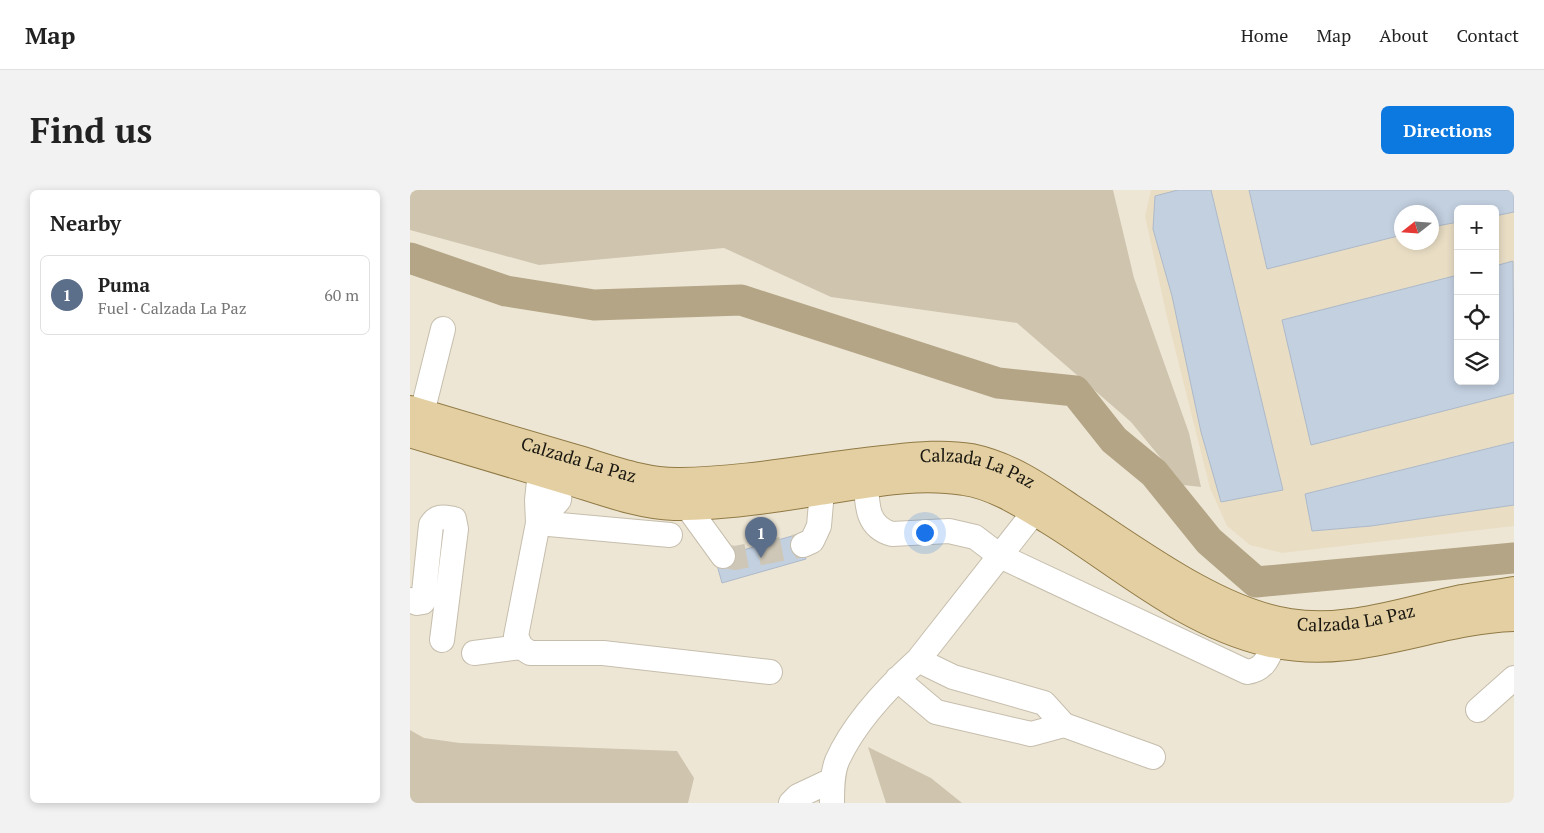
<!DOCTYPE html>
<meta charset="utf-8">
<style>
:root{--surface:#fff;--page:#f2f2f2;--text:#222;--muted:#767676;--line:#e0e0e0;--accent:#0c79e1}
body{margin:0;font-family:"PT Serif",serif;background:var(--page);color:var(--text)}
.controls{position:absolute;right:15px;top:15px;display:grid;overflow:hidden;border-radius:8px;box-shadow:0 2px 8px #0003}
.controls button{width:45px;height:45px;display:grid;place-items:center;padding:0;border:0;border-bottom:1px solid var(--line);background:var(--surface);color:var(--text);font:25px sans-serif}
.compass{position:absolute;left:984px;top:15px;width:45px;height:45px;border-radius:50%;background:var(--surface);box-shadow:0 2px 8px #0003;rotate:253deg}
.you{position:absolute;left:514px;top:342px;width:18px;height:18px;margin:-12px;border:4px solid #fff;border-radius:50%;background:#1a73e8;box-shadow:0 0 0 8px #1a73e833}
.badge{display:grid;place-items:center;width:32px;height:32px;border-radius:50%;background:var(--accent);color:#fff;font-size:16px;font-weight:700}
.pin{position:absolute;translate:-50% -41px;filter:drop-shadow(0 1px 2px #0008)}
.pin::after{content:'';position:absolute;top:26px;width:18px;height:15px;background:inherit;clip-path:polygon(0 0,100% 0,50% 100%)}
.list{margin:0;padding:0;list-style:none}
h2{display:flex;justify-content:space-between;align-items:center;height:65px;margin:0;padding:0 20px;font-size:21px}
h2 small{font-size:16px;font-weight:400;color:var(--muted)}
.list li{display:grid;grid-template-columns:32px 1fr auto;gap:15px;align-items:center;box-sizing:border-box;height:80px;margin:0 10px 10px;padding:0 10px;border:1px solid var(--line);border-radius:8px}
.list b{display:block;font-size:19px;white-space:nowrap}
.list p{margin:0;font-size:16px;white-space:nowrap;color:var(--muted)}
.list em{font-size:16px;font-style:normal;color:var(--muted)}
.icon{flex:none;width:28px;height:28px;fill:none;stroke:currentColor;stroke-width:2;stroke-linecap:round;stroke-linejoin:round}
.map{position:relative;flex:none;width:1104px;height:613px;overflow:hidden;border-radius:8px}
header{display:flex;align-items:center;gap:30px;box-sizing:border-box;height:70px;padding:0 25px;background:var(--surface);border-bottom:1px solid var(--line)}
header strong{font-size:24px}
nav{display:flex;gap:28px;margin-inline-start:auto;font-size:18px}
.intro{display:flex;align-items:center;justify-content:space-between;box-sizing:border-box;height:120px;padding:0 30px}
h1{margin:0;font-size:35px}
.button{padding:12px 22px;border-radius:8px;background:var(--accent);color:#fff;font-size:18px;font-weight:700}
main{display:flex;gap:30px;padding:0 30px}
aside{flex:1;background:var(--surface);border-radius:8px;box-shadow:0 2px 8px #0003}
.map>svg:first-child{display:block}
</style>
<header>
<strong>Map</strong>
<nav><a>Home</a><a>Map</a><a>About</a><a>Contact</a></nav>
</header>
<div class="intro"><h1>Find us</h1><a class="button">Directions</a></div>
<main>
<aside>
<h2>Nearby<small></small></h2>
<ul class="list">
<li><span class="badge" style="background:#5c6f8a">1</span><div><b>Puma</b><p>Fuel · Calzada La Paz</p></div><em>60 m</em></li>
</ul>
</aside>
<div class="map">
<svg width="1104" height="613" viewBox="0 0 1104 613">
<rect width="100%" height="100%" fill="#eee6d4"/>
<!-- built -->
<path fill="#e9ddc4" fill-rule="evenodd" d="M741,0H1104V336L872,363L840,355L817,336L800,298L757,127L735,26ZM1048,19H1085V191H1048ZM992,22H1022V52H992Z"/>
<!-- green -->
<path fill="#cfc4ae" d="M0,0H703L724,88L779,243L791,297L773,295L721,232L607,133L421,107L314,58L129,75L0,40Z
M0,540L14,548L50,553L267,561L284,588L278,613H0Z
M458,557L521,588L552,613H476Z"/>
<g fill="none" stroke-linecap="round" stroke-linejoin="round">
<!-- river -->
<path stroke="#b3a586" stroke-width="31" d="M0,68L96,101L184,115L331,110L588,193L665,201L704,250L744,283L799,351L846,392L1104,368"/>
</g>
<!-- building -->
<path fill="#c3d0e0" stroke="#adb9c9" d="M768,0H801L873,300L811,312L791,242L762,106L743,39L745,6Z
M839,0H1104V22L1085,26V19H1048V32L1022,37V22H992V45L857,79Z
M1103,71L1104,203L901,255L872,130L1048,85V191H1085V76Z
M1104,252V315L961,336L902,341L895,304Z
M389,344L396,369L312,393L305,368Z"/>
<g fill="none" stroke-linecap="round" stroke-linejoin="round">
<!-- minor-tunnel -->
<path stroke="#cec7b7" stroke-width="24" stroke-dasharray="24 12" stroke-linecap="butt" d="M313,366L325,368L393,355"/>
<!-- minor casing -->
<g stroke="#c6bead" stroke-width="26">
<path id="minor" d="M12,223L33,139
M130,282L127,310L128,333L106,446L111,457L120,463H193L360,482
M456,293C457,316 457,337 482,344L539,341L565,347L590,366L837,482C854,480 858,468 864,454
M276,315L313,366
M128,333L260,345
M128,333L149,310L151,288
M393,355L402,351L409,336L412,301
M0,410L7,413L13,412L21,335C27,325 33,327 44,329L46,339L32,450
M64,463L111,457
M508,470L543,487L634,513L654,535
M487,489L526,522L621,544L654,535L743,567
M1068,520L1104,488
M381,613L388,606L422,590
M422,613C422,599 422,584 427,571C444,533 477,498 508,470L625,321"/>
</g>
<!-- major casing -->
<g stroke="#907a46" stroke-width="30">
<g id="major">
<path id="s1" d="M0,220C54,236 108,252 162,268C197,278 234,293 270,292C338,291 406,277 473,270C502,267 532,263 561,268C599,276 628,296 659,317C721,357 807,423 880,433C939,442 995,421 1052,409C1069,406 1087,404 1104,401"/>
<path d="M0,243C52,259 104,274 157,290C190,300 229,315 264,316C313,316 362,309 409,301C457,294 506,283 554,291C584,295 613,314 639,330C708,372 775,433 857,452C946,473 1018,430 1104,427"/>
</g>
</g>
<!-- minor -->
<use href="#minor" stroke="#fff" stroke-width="24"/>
<!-- major -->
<use href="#major" stroke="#e3cfa1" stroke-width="28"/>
</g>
<g text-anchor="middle" stroke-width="5" stroke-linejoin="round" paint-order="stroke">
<!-- street labels -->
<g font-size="18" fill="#191710" stroke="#fcf3e1">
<text dy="6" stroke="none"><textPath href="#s1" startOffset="176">Calzada La Paz</textPath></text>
<text dy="6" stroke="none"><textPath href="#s1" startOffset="581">Calzada La Paz</textPath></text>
<text dy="6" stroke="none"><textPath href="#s1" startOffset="1001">Calzada La Paz</textPath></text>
</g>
</g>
</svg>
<div class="controls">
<button>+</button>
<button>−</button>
<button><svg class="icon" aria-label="locate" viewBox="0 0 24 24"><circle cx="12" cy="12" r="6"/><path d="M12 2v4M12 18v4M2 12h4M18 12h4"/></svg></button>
<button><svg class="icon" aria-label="layers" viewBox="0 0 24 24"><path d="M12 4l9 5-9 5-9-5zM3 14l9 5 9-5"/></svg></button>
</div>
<svg class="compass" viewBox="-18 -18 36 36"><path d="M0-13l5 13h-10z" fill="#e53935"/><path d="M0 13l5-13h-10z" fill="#767676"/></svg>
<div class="you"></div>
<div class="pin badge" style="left:351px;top:368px;background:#5c6f8a">1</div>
</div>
</main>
